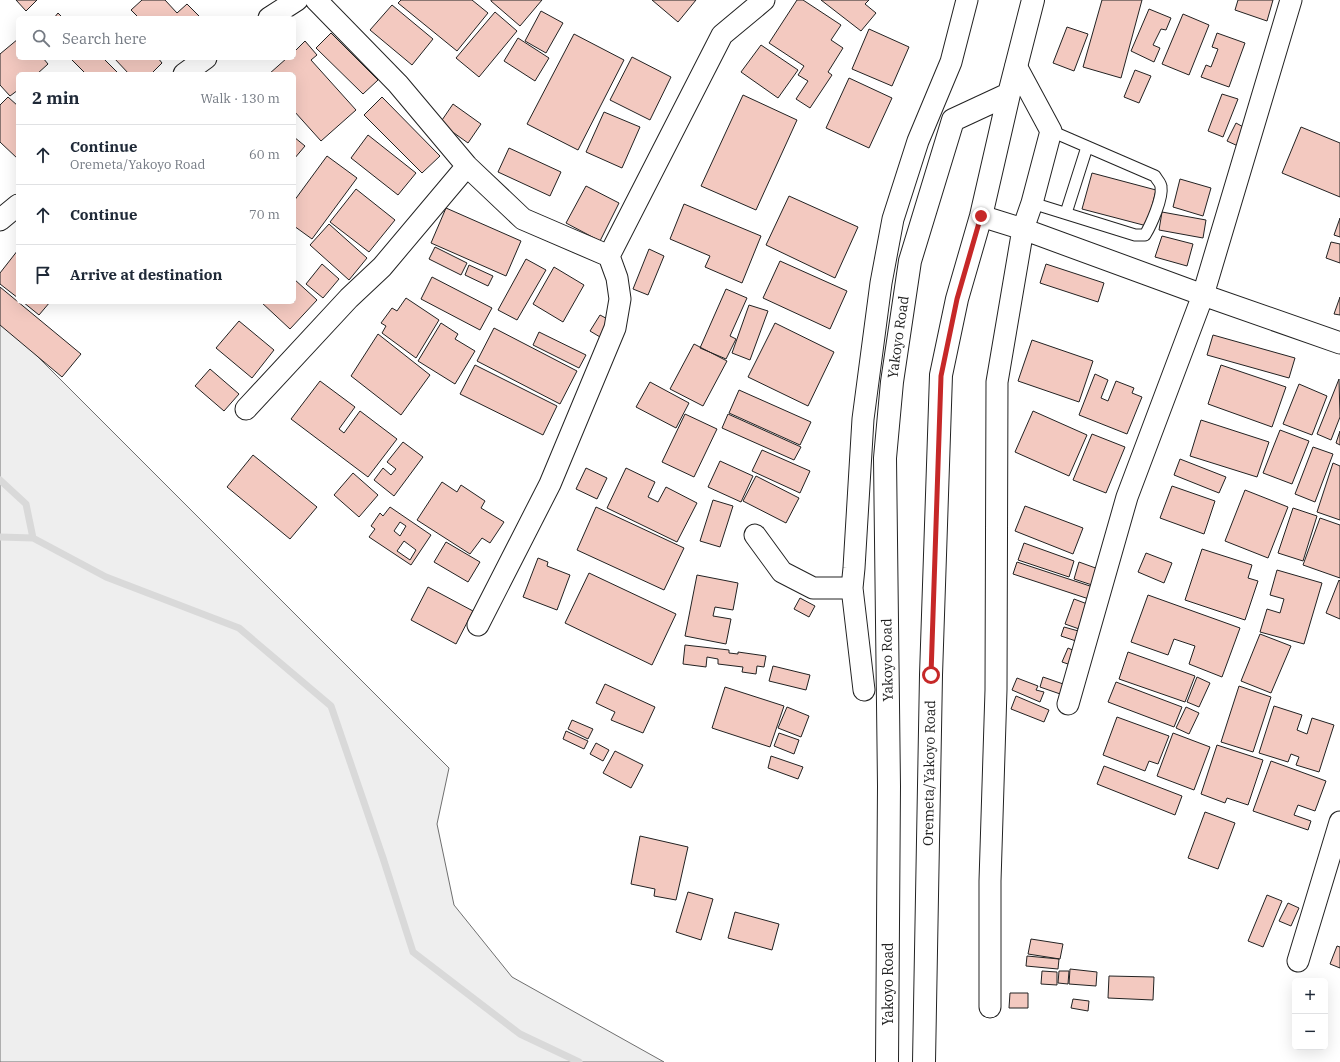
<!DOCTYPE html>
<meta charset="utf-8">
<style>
:root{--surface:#fff;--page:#f6f6f7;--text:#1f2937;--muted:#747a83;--line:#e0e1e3}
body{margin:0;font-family:"IBM Plex Serif",serif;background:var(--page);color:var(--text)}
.controls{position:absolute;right:12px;bottom:12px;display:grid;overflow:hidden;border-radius:6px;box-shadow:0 4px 16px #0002}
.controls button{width:36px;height:36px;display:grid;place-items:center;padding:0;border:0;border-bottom:1px solid var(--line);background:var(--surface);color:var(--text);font:20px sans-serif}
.stop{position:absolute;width:12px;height:12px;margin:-9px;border:3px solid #c62828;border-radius:50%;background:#fff}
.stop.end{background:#c62828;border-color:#fff;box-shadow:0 1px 4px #0008}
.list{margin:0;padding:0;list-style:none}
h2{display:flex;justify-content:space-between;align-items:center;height:52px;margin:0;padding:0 16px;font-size:17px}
h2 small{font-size:13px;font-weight:400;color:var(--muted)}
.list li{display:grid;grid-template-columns:26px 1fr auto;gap:12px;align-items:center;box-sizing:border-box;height:60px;padding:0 16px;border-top:1px solid var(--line)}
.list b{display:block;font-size:15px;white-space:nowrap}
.list p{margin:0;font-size:13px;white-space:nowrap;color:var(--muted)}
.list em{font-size:13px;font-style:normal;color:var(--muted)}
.icon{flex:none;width:22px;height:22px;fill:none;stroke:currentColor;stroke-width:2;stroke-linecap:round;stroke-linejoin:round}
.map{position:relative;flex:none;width:1340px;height:1062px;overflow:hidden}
.search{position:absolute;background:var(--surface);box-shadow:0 4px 16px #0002;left:16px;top:16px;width:280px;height:44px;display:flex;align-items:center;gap:10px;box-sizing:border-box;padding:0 14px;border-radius:6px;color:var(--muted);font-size:15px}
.panel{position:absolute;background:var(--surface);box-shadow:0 4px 16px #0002;left:16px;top:72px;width:280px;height:232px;border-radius:6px}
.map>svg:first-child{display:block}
</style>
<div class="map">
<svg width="1340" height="1062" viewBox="0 0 1340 1062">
<rect width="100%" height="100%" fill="#fff"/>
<!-- green -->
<path fill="#eee" stroke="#6f6f6f" d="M0,319L449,768L437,824L454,905L512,977L664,1062H0Z"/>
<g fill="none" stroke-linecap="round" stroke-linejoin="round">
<!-- stream -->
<path stroke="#d9d9d9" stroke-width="7" d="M0,480L26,504L33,538L106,577L239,628L331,706L383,858L413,952L520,1034L579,1062
M0,537L33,538"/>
</g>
<!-- building -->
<path fill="#f3c9c0" stroke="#222" fill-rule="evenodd" d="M16,0H37L26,11Z
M142,0H165L177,13L187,4L201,18H139L131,10Z
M401,0H472L488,13L457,51L398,3Z
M491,0H542L520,26L491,1Z
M652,0H696L678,22Z
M797,0H803L841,25L831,40L843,48L828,72L832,75L810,108L796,99L808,81L798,75L804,66L769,43Z
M821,0H869L865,4L876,13L861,31Z
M1102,0H1142L1121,78L1083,67Z
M1238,0H1273L1267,21L1235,10Z
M392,5L433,39L412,65L370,30Z
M1149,9L1171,18L1166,30L1161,29L1153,45L1160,48L1154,62L1131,51Z
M541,11L563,23L546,53L525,41Z
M495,12L517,31L479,77L456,58Z
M58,13L63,18H54Z
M1183,14L1209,25L1189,75L1162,64Z
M1067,27L1088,34L1074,71L1053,63Z
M869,29L909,47L892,86L852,69Z
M331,33L378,80L363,94L316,48Z
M1217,33L1245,43L1229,87L1201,77L1206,65L1211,67L1218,49L1212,47Z
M574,34L624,60L578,150L527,124Z
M518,38L549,58L535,81L504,61Z
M18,39V58H43L48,64L37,74H18V90L10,96L0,85V54Z
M305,41L317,55L311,60L356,110L321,141L294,111V74H269L287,58H294V52Z
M761,45L798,70L778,98L741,72Z
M632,57L671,77L650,120L610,100Z
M70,58H103L119,74H86Z
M114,58H158L162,63L151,74H129Z
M1135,70L1151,76L1139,103L1124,97Z
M849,78L892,98L869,148L826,128Z
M1222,94L1238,99L1223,137L1208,131Z
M743,95L797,120L756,210L701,186Z
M8,97L18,106V159L0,142V105Z
M382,97L440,156L422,173L364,115Z
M453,104L481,124L468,143L440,123Z
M604,112L640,127L622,168L586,152Z
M1236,123L1247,129L1238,146L1227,141Z
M1301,127L1340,143V197L1282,173Z
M368,135L416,173L398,195L351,158Z
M294,137L305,146L294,159Z
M509,148L561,172L550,196L498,172Z
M327,156L357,178L312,239L294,226V201Z
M1092,173L1156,190L1147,226L1082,209Z
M1180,179L1211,188L1203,216L1173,207Z
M586,186L619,203L600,241L566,223Z
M356,189L395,220L369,252L330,222Z
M789,196L858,227L835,278L766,245Z
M684,204L761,236L742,283L705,267L710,256L670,239Z
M446,208L521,241L506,276L431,243Z
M1162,212L1206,220L1203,238L1159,230Z
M1340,218V237L1334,235Z
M329,224L367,258L349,280L310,245Z
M1162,236L1193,244L1187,266L1155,257Z
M1331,242L1340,244V263L1326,258Z
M435,247L467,263L461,275L429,259Z
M649,249L664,256L648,295L633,289Z
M18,250V298L0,284V273Z
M526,259L546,270L517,320L498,310Z
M780,261L847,291L830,329L763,298Z
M322,264L339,279L323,298L306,284Z
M1046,264L1104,283L1098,302L1040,283Z
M469,265L493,276L488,286L465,275Z
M554,267L584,285L563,322L533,304Z
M432,277L492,308L480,330L421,299Z
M294,279L317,300L290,329L261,302H294Z
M0,287L81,354L62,377L0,325Z
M726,289L747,298L730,336L736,339L726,359L700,348Z
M1340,297V315L1334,314Z
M406,298L439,320L416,358L382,333L386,326L381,323L392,308L397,311Z
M23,302H50L39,315Z
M749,305L768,311L750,360L732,353Z
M600,315L615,323L605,340L590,331Z
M239,321L274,350L252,378L216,348Z
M441,323L458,334L455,339L475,351L455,384L418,361Z
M775,323L834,352L808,406L748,377Z
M494,328L577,371L560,404L477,361Z
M539,332L586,355L579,368L533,345Z
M378,334L430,375L401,415L351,376Z
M1213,335L1295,358L1289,378L1207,355Z
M1032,340L1093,361L1079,402L1018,381Z
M694,344L727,361L703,406L670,389Z
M475,365L557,406L543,435L460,394Z
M1221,365L1286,387L1272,427L1208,404Z
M210,369L239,394L224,411L195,386Z
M1095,374L1108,380L1101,398L1108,401L1116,381L1134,388L1132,393L1142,397L1127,434L1079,415Z
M1339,379L1340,417L1331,440L1317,434Z
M320,381L355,407L339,429L344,433L360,411L397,439L368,477L291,419Z
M650,382L689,403L676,428L636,407Z
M1299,384L1327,396L1312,435L1283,424Z
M739,390L811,422L800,445L729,413Z
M1033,411L1087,435L1069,476L1015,452Z
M685,414L717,429L694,477L662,462Z
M728,414L801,447L794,460L722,428Z
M1201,420L1269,442L1257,477L1190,456Z
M1280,430L1309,441L1292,484L1263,473Z
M1340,431V445L1336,443Z
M1092,434L1125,447L1106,493L1073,480Z
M403,442L423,457L394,496L374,480L383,468L391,475L396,469L387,462Z
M1313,447L1333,454L1315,502L1295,494Z
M762,450L810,471L800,493L752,471Z
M253,455L317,507L290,539L227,487Z
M1180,459L1226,477L1219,493L1174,475Z
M720,461L753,476L741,502L708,487Z
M1333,463L1340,466V520L1317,512Z
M586,468L607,478L597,499L576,489Z
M626,468L655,482L648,497L658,502L666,487L697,503L677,542L607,508Z
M353,473L378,495L359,517L334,495Z
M756,476L799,498L786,523L743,501Z
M442,482L457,492L461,485L485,501L481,508L504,522L490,543L482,538L470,554L417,520Z
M1172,486L1215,501L1204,534L1160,518Z
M1245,490L1288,507L1268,558L1225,541Z
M713,500L733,506L720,547L700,541Z
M1025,506L1083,528L1073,554L1015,531Z
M390,507L431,535L411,565L369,537L375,529L371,526L380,513L383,516ZM400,522L406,526L400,536L394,531ZM404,541L416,550L410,560L397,551Z
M596,507L684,548L664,590L577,550Z
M1293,508L1317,516L1303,561L1278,553Z
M1320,518L1340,525V578L1303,565Z
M446,542L480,562L468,582L434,562Z
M1024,543L1074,561L1069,577L1018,560Z
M1202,549L1252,565L1248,578L1258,581L1245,620L1185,600Z
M1146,553L1172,563L1164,583L1138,572Z
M538,558L548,562L547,566L570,575L557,610L523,597Z
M1017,562L1096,588L1092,600L1013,574Z
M1079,562L1101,570L1095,586L1074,579Z
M1277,570L1322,583L1304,644L1260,632L1267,609L1280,613L1284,599L1270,595Z
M589,573L676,614L652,665L565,623Z
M697,575L738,583L733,610L715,607L713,616L731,619L726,644L685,636Z
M1339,580L1340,581V619L1326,613Z
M428,587L473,611L456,644L411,620Z
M1148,595L1240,628L1222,677L1189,664L1195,646L1174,639L1168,655L1131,642Z
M800,598L815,606L809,617L794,609Z
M1074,599L1090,605L1082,630L1065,624Z
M1064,627L1082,632L1079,642L1061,636Z
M1260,634L1291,646L1271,693L1241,681Z
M685,645L729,650V653L738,654V652L766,656L764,667L757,666L756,674L742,672L743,667L718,664V659L707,657L706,667L683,664Z
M1068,648L1077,652L1071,665L1062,662Z
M1128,652L1195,676L1185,702L1119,679Z
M773,666L810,675L806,690L769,681Z
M1043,677L1069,686L1066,696L1040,687Z
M1197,677L1210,683L1199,707L1187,702Z
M1017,678L1038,686L1036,690L1044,692L1040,702L1012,690Z
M1116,682L1182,707L1174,727L1108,702Z
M605,684L655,707L643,733L611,720L615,712L596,703Z
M1239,686L1271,697L1253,752L1221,742Z
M725,687L784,706L770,747L712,728Z
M1016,696L1049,710L1044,722L1011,709Z
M1274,706L1302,715L1297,730L1307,734L1312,718L1334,725L1319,772L1296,765L1299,757L1291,754L1288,762L1259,753Z
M787,707L809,716L801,737L778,728Z
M1186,707L1199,713L1189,734L1176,728Z
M1117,717L1169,736L1158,764L1149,761L1145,771L1103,755Z
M572,720L593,729L588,739L568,729Z
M566,731L588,741L584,749L563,739Z
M779,733L799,740L794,754L774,746Z
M1173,733L1210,747L1194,790L1157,776Z
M596,743L609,750L603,761L590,754Z
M1217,745L1263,760L1248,805L1227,798L1225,803L1201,794Z
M615,751L643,765L631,788L603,773Z
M771,756L803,767L798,779L768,768Z
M1271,761L1326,781L1315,811L1298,805L1294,815L1311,821L1308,830L1253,811Z
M1104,766L1182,796L1175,815L1097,784Z
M1205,812L1235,823L1218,869L1188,858Z
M640,836L688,847L676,900L654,896L655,889L631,884Z
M688,892L713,899L701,940L676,932Z
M1267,895L1282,901L1263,947L1248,941Z
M1288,903L1299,908L1291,926L1279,921Z
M735,912L779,924L772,950L728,938Z
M1031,939L1063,944L1060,959L1028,954Z
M1337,946L1340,947V968L1330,964Z
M1027,956L1059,959L1058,969L1026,966Z
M1070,969L1097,972L1096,986L1069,984Z
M1042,971L1057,972V985L1041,984Z
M1059,971H1069L1068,984L1058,983Z
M1109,976L1154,977L1153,1000L1108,998Z
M1010,993H1028V1008H1009Z
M1073,999L1089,1001L1088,1011L1071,1008Z"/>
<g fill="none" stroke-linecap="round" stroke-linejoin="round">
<!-- service casing -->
<g stroke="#222" stroke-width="13">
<path id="service" d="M1032,203L1135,235H1145C1151,225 1163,198 1161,187C1161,183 1157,180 1155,176L1051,131
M1066,213L1087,147"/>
</g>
<!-- minor casing -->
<g stroke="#222" stroke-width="23">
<path id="minor" d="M316,0L398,84L467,166L523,219L609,256
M269,18L297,0
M184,74L206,58
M981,216L1023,229L1203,295L1340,343
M0,220L18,205
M246,409L349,298L382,267L467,166
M755,535L782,572L813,588H852
M478,625L550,484L615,328L620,299L617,278L609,256L722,35L764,0
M864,690L852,588L854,568L863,419L881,283L893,219L918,141L951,62L967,0
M1068,704L1127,497L1203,295L1291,0
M1298,961L1340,822
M990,1007V881L996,690L997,382L1023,229L1032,203L1051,131L1016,66"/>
</g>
<!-- secondary casing -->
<g stroke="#222" stroke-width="24">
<path id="secondary" d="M887,1062L889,786L885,458L892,382L910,261L953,120L1009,94
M924,1062L931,675L941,375L957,299L981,216L1009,94L1033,0"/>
</g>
<!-- service -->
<use href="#service" stroke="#fff" stroke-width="11"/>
<!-- minor -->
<use href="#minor" stroke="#fff" stroke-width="21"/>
<!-- secondary -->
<use href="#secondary" stroke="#fff" stroke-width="22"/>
</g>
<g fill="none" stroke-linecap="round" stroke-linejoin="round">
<!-- route -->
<path stroke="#c62828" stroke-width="5" d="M931,675L941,376L957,299L981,216"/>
</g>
<g text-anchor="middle" stroke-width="3" stroke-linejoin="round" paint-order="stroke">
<!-- street labels -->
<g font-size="14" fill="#222" stroke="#fff">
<text transform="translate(898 337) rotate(-82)" y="5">Yakoyo Road</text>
<text transform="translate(887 660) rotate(-91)" y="5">Yakoyo Road</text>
<text transform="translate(929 773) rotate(-89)" y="5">Oremeta/Yakoyo Road</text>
<text transform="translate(888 984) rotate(-90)" y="5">Yakoyo Road</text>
</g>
</g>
</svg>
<div class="controls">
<button>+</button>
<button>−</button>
</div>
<div class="stop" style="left:931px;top:675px"></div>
<div class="stop end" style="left:981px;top:216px"></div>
<div class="search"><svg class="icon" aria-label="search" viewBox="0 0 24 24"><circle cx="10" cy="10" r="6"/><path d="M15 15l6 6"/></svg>Search here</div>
<section class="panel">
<h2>2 min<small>Walk · 130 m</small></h2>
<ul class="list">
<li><svg class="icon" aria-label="ahead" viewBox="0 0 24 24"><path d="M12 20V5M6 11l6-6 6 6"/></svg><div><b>Continue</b><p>Oremeta/Yakoyo Road</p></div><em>60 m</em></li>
<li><svg class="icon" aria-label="ahead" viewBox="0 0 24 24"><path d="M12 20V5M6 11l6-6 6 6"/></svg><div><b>Continue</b></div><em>70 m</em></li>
<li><svg class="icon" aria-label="arrive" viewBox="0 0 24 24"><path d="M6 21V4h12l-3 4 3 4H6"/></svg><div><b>Arrive at destination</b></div></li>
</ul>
</section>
</div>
